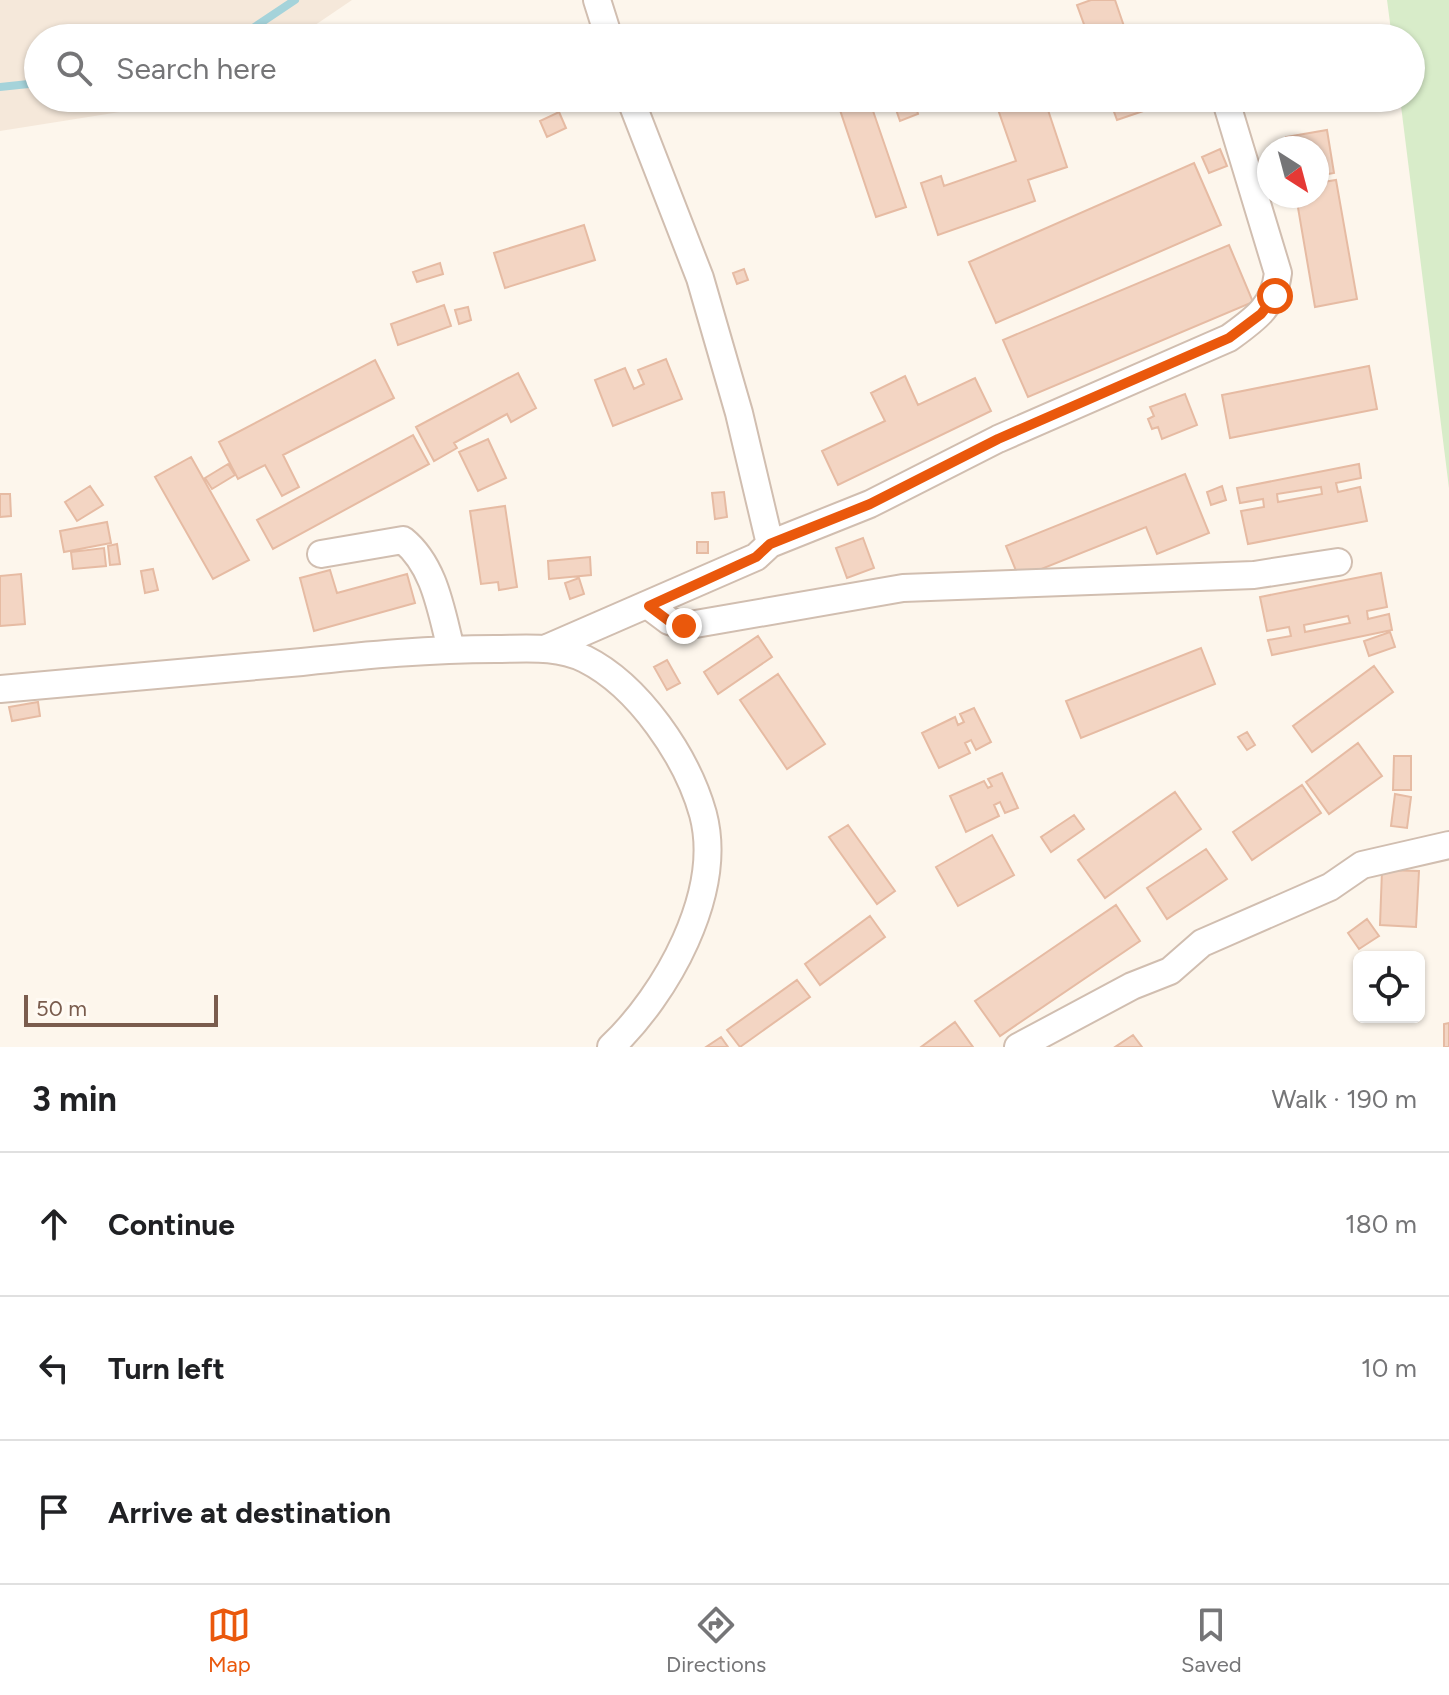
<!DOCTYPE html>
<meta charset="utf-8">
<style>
:root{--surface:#fff;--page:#f2f2f2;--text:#202124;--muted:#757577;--line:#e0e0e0;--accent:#ea580c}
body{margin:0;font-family:Figtree,sans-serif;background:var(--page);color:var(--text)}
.controls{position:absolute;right:24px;bottom:24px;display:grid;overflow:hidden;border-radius:12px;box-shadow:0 2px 6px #0004}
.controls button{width:72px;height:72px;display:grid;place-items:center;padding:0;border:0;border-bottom:2px solid var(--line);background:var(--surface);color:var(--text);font:40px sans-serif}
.compass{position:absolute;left:1257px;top:136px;width:72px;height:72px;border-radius:50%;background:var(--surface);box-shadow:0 2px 6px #0004;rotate:144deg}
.scale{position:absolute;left:24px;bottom:20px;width:194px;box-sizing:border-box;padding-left:8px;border:4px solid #7a5c4d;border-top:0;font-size:22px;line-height:28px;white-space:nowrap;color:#7a5c4d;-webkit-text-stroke:6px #fffaf3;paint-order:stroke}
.stop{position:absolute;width:24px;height:24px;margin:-18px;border:6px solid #ea580c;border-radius:50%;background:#fff}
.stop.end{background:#ea580c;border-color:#fff;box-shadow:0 2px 8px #0008}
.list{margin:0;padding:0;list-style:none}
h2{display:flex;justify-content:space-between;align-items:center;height:104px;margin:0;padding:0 32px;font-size:34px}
h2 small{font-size:26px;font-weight:400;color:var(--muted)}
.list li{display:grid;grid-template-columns:52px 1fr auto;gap:24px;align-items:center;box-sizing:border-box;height:144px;padding:0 32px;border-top:2px solid var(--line)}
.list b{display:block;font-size:30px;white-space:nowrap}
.list em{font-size:26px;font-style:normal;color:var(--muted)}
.icon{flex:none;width:44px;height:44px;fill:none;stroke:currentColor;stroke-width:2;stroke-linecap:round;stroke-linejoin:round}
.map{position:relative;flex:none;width:1449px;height:1047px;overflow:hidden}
.search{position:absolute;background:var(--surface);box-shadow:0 2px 6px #0004;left:24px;right:24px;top:24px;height:88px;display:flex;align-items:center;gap:20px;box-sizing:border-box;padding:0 28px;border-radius:44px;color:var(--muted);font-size:30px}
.sheet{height:536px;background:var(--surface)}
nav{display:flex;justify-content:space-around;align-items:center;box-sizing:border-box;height:112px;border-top:2px solid var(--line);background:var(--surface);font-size:22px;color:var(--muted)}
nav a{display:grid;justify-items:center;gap:4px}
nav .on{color:var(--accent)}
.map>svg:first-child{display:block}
</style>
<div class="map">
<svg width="1449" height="1047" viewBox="0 0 1449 1047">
<rect width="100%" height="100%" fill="#fdf6ec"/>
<!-- residential -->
<path fill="#f5e8da" d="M0,0H352L296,38H38V98H208L0,131Z"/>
<!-- green -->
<path fill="#d8ecc9" d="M1387,0H1449V488L1400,98H1411V38H1392Z"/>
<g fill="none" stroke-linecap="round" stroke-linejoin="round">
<!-- stream -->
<path stroke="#a5d3da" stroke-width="8" d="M238,38L295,0
M0,87L38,83"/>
</g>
<!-- building -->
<path fill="#f3d5c3" stroke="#e6bba3" stroke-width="2" fill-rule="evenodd" d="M1091,0H1115L1128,38H1089L1077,5Z
M874,98H928L915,103L918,114L900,121L893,101L872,108L906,207L876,217L840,110Z
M994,98H1044L1067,167L1028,180L1035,201L938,235L921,183L941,176L944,186L1016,161Z
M1109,98H1149L1152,108L1117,120Z
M559,112L566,128L547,137L540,121Z
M1327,130L1334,173L1317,176V148H1288L1286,137Z
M1220,149L1227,166L1209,173L1202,157Z
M1194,163L1221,225L996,323L969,262Z
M1336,180L1357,299L1315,307L1296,196H1317V183Z
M584,225L595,260L505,288L494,253Z
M1229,245L1253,302L1028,397L1003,340Z
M440,263L443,274L417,282L413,272Z
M744,269L748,280L737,284L733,273Z
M444,305L451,326L398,345L391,324Z
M468,307L471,320L459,324L455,310Z
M666,359L682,399L613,426L595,380L625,368L634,389L644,384L638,370Z
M375,360L394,398L283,455L299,487L282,496L265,465L238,479L219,442Z
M1369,366L1377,409L1230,438L1222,395Z
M518,373L536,408L511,422L507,414L454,443L457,448L434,461L416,427Z
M905,376L918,405L975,378L991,411L838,485L822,451L885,421L871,393Z
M1185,394L1197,425L1162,439L1158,427L1152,429L1148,419L1154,416L1150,407Z
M413,435L429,464L273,549L257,520Z
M488,439L506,478L478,491L459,452Z
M191,457L249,560L213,579L155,477Z
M228,464L235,475L212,489L205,478Z
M1359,464L1361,478L1336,483L1338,492L1360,487L1367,521L1248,544L1241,511L1264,507L1263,499L1240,503L1237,488ZM1321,487L1322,494L1278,502L1277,494Z
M1185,474L1209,533L1157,554L1146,527L1019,578L1006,546Z
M90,486L103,505L77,521L65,502Z
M1222,486L1226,500L1211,505L1207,492Z
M724,492L727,517L715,519L712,493Z
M0,494H10L11,516L0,517Z
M505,506L517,587L499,590L498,582L481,584L470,511Z
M107,522L111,543L64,552L60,531Z
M863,538L874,568L847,578L836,548Z
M697,542H708V553H697Z
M117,544L120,564L110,565L108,546Z
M104,548L106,566L73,569L71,552Z
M590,557L591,575L549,579L548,561Z
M153,569L158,590L145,593L141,571Z
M330,570L337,593L407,574L415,603L314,631L300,578Z
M1381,573L1387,607L1367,611L1368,619L1389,614L1392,630L1272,655L1268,640L1291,636L1289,627L1267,631L1260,597ZM1348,616L1350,623L1305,632L1304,625Z
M21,574L25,624L0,626V576Z
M579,578L584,594L570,599L565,583Z
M1390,632L1395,647L1369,656L1364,641Z
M758,636L772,657L718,694L704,672Z
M1201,648L1215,684L1081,738L1066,701Z
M667,660L680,683L667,690L654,667Z
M1374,666L1393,692L1312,752L1293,726Z
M778,674L825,744L787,769L740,700Z
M38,702L40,716L12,721L9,707Z
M974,708L991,742L976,750L971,740L965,743L970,753L939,768L922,733L955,717L958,725L964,722L960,714Z
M1247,732L1255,745L1247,750L1238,737Z
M1358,743L1382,776L1329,814L1306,782Z
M1394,756H1411V790H1393Z
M1002,773L1018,808L1005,813L1000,802L994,805L999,816L966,832L950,796L984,781L988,788L992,786L988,779Z
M1302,785L1321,813L1252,860L1233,832Z
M1175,792L1201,829L1105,898L1078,860Z
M1395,794L1411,797L1407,828L1391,826Z
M1074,815L1084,829L1051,852L1041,837Z
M848,825L895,891L877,904L829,837Z
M992,835L1014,875L958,906L936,867Z
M1206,849L1227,879L1167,919L1147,888Z
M1382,870L1419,871L1416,927L1380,925Z
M1116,905L1140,941L1000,1036L975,1001Z
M870,916L885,937L820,985L805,964Z
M1367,919L1379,936L1359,949L1348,933Z
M797,980L810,997L740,1047L727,1030Z
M955,1022L973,1047H921Z
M1449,1023V1047H1444V1024Z
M1133,1035L1142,1047H1115Z
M721,1037L728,1047H706Z"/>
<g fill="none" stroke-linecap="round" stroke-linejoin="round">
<!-- minor casing -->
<g stroke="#d1beb0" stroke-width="30">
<path id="minor" d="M597,0L609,38
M770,544L870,504L998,439L1229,338C1255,319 1274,307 1278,273L1225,98
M321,554L403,540C435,566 441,611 451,649
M649,606L669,621L684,626L903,588L1254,575L1338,562
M547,648L756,557L770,544L739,413L700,278L630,98
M0,689C101,680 201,671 302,662C367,655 430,649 495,649C525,649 556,645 585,659C639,686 687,757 703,814C724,893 666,995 611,1047
M1018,1047L1132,986L1170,971L1202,943L1330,887L1362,865L1449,845"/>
</g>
<!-- minor -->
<use href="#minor" stroke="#fff" stroke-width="26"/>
</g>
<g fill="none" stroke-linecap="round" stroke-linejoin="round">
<!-- route -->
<path stroke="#ea580c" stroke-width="10" d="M684,626L669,621L649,606L756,557L770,544L870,504L998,439L1229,338L1261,314L1275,296"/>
</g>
</svg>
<div class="controls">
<button><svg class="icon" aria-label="locate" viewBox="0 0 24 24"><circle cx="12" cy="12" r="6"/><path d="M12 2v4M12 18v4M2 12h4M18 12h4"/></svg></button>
</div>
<svg class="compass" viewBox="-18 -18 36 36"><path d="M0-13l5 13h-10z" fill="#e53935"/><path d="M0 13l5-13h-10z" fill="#757577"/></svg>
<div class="scale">50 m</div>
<div class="stop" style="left:1275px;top:296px"></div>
<div class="stop end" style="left:684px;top:626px"></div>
<div class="search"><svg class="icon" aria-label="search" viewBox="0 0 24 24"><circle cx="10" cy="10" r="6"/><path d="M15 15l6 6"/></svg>Search here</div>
</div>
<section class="sheet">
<h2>3 min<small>Walk · 190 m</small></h2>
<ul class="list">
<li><svg class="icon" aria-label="ahead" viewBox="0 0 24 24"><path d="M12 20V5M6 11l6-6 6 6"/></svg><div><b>Continue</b></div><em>180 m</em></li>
<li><svg class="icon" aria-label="left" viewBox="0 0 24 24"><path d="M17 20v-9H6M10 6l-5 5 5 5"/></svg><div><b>Turn left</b></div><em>10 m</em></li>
<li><svg class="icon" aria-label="arrive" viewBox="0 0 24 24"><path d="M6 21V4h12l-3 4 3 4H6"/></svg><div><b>Arrive at destination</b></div></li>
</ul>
</section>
<nav>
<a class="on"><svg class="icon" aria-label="map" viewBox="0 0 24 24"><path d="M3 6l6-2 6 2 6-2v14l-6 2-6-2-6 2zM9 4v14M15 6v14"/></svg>Map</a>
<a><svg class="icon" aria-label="directions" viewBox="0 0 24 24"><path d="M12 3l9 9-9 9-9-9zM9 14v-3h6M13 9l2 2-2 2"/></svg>Directions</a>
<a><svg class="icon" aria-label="saved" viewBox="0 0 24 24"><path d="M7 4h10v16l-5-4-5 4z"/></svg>Saved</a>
</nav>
